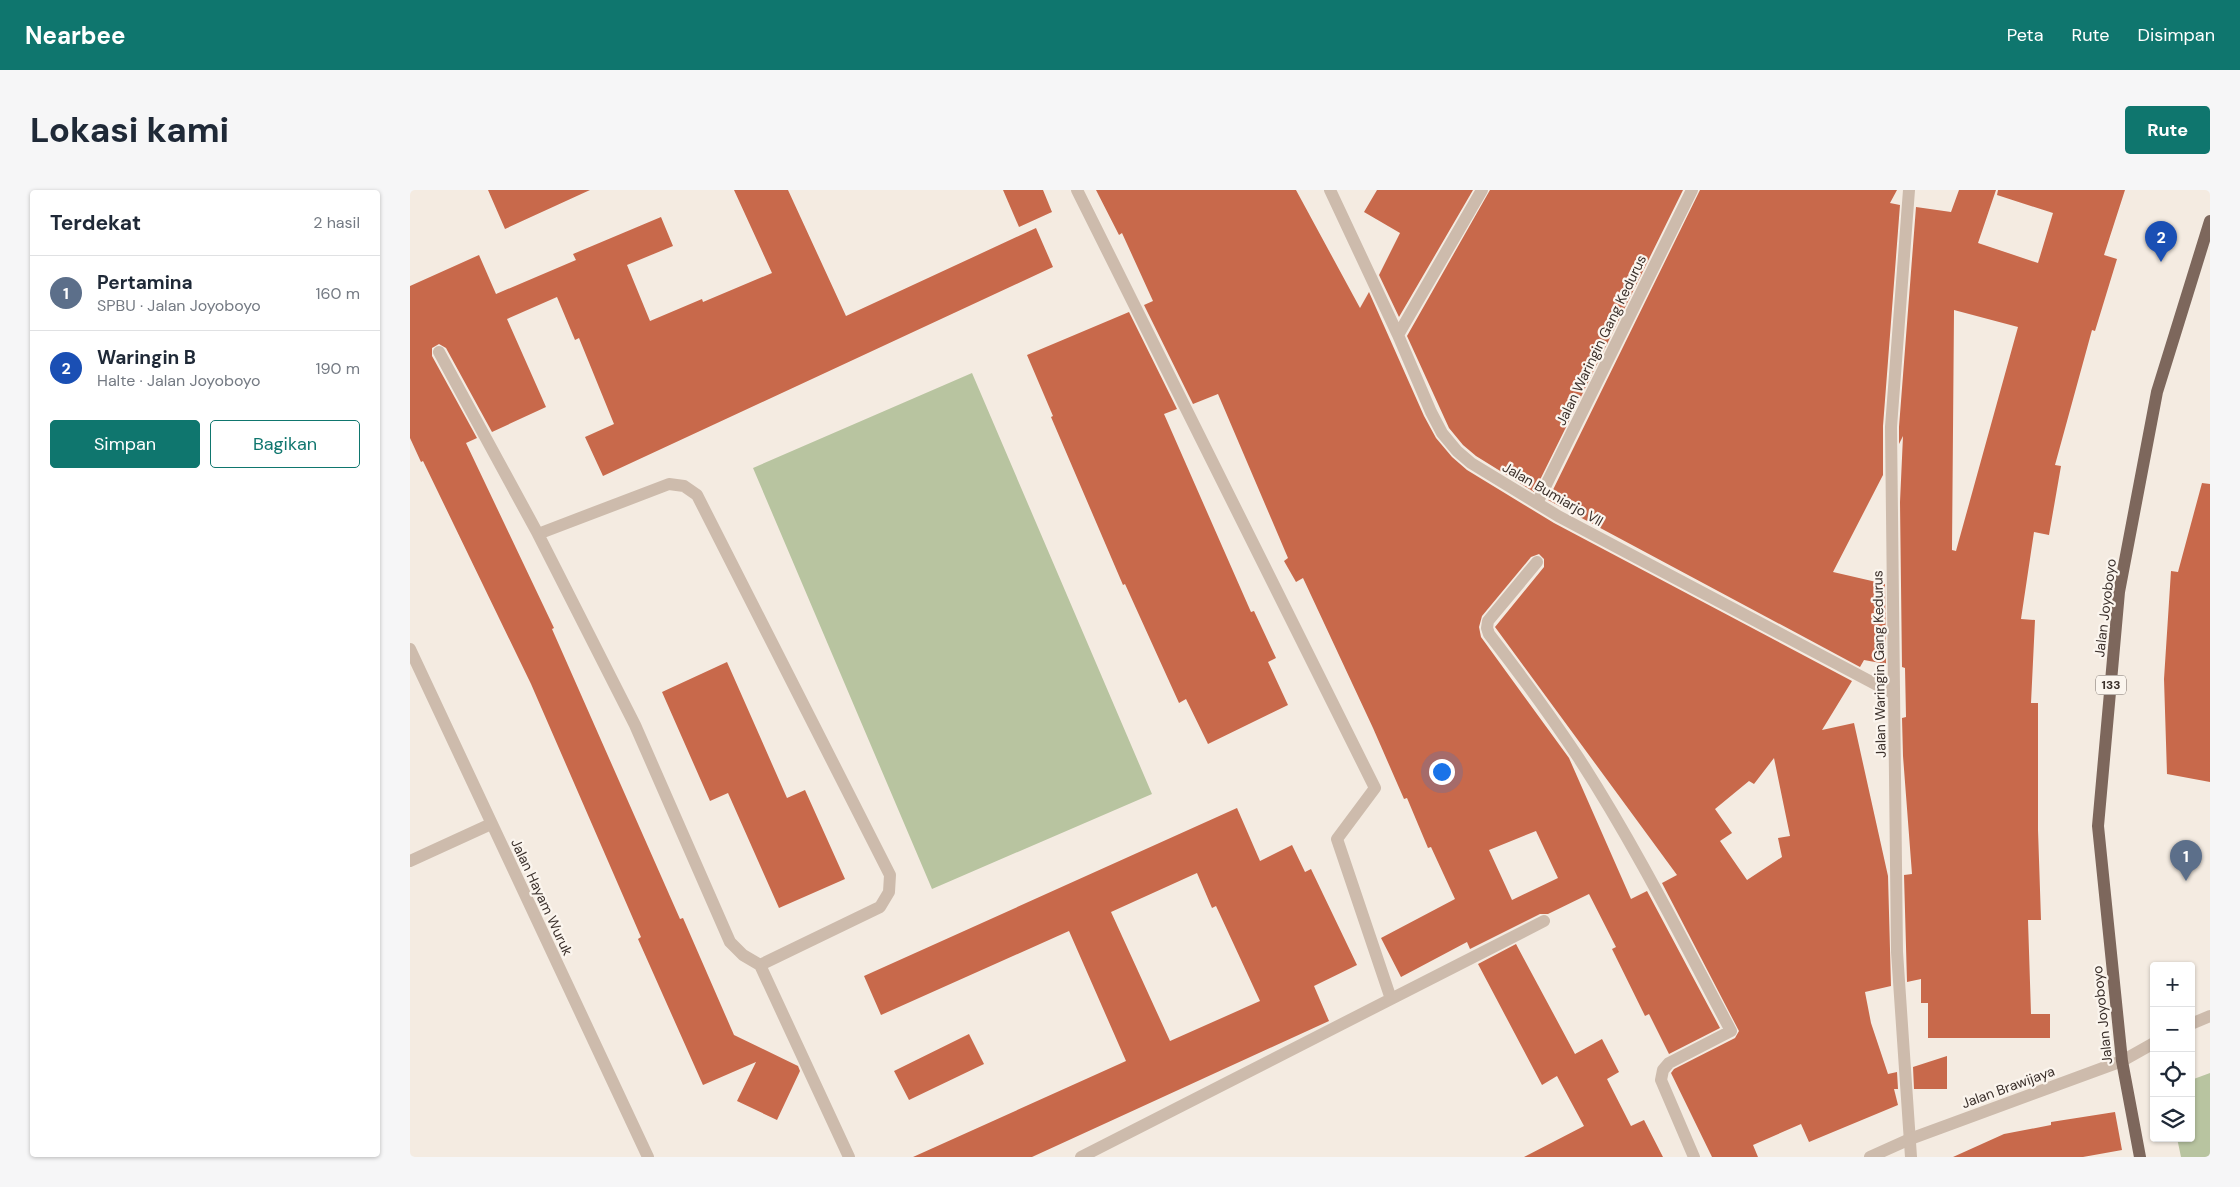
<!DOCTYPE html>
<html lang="id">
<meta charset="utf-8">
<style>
:root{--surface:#fff;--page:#f6f6f7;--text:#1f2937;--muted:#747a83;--line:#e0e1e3;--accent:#0f766e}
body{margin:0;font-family:"DM Sans",sans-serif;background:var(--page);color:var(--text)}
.controls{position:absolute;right:15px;bottom:15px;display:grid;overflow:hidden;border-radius:5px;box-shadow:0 1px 4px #0004}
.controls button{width:45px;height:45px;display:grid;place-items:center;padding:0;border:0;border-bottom:1px solid var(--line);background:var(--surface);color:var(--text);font:25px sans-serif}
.you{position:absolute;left:1031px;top:581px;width:18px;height:18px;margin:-12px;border:4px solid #fff;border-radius:50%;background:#1a73e8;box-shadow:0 0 0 8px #1a73e833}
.badge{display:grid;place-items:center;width:32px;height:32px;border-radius:50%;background:var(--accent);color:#fff;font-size:16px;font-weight:700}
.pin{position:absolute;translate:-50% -41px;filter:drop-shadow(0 1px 2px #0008)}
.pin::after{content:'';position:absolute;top:26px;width:18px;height:15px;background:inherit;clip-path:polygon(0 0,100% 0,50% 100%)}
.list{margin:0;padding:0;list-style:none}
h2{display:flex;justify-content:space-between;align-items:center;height:65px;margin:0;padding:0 20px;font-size:21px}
h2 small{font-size:16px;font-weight:400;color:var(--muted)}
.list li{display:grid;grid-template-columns:32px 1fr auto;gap:15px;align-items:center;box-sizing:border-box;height:75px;padding:0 20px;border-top:1px solid var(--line)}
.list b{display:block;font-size:19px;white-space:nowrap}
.list p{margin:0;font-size:16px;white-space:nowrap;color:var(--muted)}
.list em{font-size:16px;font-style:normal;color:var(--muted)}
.actions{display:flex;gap:10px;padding:15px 20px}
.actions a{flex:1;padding:11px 0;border:1px solid var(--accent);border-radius:5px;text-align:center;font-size:18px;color:var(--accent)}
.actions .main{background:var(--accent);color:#fff}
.icon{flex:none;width:28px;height:28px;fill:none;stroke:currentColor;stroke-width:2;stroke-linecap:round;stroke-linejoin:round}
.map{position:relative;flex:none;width:1800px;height:967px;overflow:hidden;border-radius:5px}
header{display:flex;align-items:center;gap:30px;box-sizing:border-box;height:70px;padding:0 25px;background:var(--accent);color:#fff}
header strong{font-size:24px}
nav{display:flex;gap:28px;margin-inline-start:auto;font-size:18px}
.intro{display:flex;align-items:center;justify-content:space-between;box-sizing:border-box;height:120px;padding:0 30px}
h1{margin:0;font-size:35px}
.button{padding:12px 22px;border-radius:5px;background:var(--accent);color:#fff;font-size:18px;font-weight:700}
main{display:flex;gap:30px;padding:0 30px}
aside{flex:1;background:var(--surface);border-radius:5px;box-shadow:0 1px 4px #0004}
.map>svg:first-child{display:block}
</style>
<header>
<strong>Nearbee</strong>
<nav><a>Peta</a><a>Rute</a><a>Disimpan</a></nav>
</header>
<div class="intro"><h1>Lokasi kami</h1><a class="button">Rute</a></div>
<main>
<aside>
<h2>Terdekat<small>2 hasil</small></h2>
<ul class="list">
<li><span class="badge" style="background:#5c6f8a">1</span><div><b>Pertamina</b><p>SPBU · Jalan Joyoboyo</p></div><em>160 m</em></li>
<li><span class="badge" style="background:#1a4fb4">2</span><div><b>Waringin B</b><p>Halte · Jalan Joyoboyo</p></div><em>190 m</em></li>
</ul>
<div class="actions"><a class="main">Simpan</a><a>Bagikan</a></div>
</aside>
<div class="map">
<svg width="1800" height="967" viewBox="0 0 1800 967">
<rect width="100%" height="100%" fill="#f4ebe1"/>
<!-- green -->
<path fill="#b8c4a0" d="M562,183L742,604L522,699L343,278Z
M1800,883V967H1771L1767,948H1781V890Z"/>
<!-- building -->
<path fill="#c8694b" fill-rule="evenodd" d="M78,0H180L95,39Z
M324,0H378L436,126L626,38L643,77L193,286L175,247L204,234L169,148L165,150L147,107L97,129L136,217L82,242L36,158L29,154L22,158V166L67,248L56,253L144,438L142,439L270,729L273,728L324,845L388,876L390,881L367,930L327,911L346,872L293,895L228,749L231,747L121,494L13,271L11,272L0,248V96L69,65L86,104L166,70L163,64L251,27L263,56L217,75L240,131L292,109L293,112L362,83Z
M593,0H633L642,22L609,37Z
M686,0H886L950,118L959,102L1014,226L1026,248L1042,267L1057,280L1144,333L1442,491L1412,540L1444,533L1478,686L1481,796L1455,802L1461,833L1478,884L1487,882L1488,899H1484L1488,915L1399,952L1391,934L1343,955L1348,967H1302L1261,883L1264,879L1325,848L1329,841L1252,693L1267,685L1085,437L1134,377V369L1129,364L1121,367L1072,426L1069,437L1071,447L1159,568L1221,709L1237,701L1310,838L1259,864L1239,824L1235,826L1202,759L1206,757L1179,704L1138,724H1130L1060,759L1057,752L991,787L971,748L1045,709L1021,657L1018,658L997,608L994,609L963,538L893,388L886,392L874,371L878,368L808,204L783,214L734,115L743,111L712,43L709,45ZM1364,568L1380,646L1368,648L1372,667L1337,690L1310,651L1322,643L1305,619L1339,591L1344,594ZM1126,641L1148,688L1102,710L1079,660Z
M967,0H1063L989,127L969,85L990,43L954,22Z
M1080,0H1273L1124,302L1066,266L1053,255L1039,238L997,146Z
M1290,0H1487L1480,13L1490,15L1473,236V285L1423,382L1475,394L1476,474L1454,470L1450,477L1138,310Z
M1549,0H1586L1568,53L1628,73L1643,23L1587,5L1588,0H1715L1694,65L1707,69L1685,141L1682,140L1645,275L1651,276L1639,345L1624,342L1611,429L1625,430L1621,513H1628V640L1631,730H1618L1621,824H1640V848H1518V813H1511V789L1497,792L1494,685L1502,684L1493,566L1492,528L1496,527L1495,478L1492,477L1490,312L1493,246L1489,254V237L1506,17L1541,22ZM1544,120L1608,137L1546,361L1542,360Z
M719,122L767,219L754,224L841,422L844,421L866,468L858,472L878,515L798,554L776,509L769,513L715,394L713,395L641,227L643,226L617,165Z
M1792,293L1800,294V592L1757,584L1754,489L1761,381L1768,382Z
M317,472L377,608L395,600L435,689L369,718L318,603L300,611L252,502Z
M827,618L850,671L882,655L895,682L901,679L947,775L904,796L919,831L622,967H503L716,871L659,741L471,825L454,786ZM787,683L802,718L806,716L850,811L760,851L701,722Z
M1106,754L1165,864L1192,849L1209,882L1197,889L1221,936L1234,930L1253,967H1114L1174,936L1147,886L1132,895L1068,774Z
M559,844L574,874L499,910L484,881Z
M1537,866V899H1504L1503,877Z
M1705,922L1712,960L1673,967H1543L1594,944L1641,935V932Z"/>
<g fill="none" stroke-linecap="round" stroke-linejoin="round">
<!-- minor -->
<path stroke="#cdbbac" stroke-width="12" d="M667,0L965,598L927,649L981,809
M920,0L988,145L1021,222L1032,243L1047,261L1061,273L1148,326L1484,504
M1499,0L1481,237L1487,762L1501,967
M988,145L1072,0
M29,162L128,344L225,535L320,752L333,765L350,775L470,717L479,702L480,685L287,305L274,296L259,294L128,344
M1127,313L1282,0
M1127,372L1078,431L1077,438L1079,444C1110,484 1140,525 1168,567C1225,655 1272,749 1321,841L1259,873L1253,880L1251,890L1284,967
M0,671L81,634
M350,775L439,967
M671,967L1134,731"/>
<!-- tertiary -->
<path stroke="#cdbbac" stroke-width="12" d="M0,459L238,967
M1781,834L1800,826
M1460,967L1500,949L1712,871L1744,853"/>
<!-- primary -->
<path stroke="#7d675c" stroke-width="12" d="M1730,967L1712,871L1688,636L1709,402L1747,202L1800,31"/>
</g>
<g text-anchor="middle" stroke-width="4.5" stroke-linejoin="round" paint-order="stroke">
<!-- shield labels -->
<rect fill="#fbf5ee" stroke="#756b66" stroke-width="1" x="1686" y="485.5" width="30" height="19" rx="4"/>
<g font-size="12" font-weight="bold" fill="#3b302b">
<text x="1701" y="499">133</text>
</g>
<!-- street labels -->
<g font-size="14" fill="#3b302b" stroke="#fbf5ee">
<text transform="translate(1191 150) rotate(-64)" y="5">Jalan Waringin Gang Kedurus</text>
<text transform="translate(1143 304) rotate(30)" y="5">Jalan Bumiarjo VII</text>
<text transform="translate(1695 418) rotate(-83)" y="5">Jalan Joyoboyo</text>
<text transform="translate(1469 474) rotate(-91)" y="5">Jalan Waringin Gang Kedurus</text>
<text transform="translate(132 707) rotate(65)" y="5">Jalan Hayam Wuruk</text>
<text transform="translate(1692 825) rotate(-96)" y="5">Jalan Joyoboyo</text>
<text transform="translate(1598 897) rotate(-20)" y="5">Jalan Brawijaya</text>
</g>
</g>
</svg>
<div class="controls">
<button>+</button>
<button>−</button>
<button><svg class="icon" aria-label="locate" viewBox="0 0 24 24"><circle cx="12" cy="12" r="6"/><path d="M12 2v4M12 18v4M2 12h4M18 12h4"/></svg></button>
<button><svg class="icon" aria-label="layers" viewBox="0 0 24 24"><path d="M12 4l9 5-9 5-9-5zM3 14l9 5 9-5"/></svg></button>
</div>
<div class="you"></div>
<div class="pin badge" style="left:1776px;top:691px;background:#5c6f8a">1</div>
<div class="pin badge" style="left:1751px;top:72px;background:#1a4fb4">2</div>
</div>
</main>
